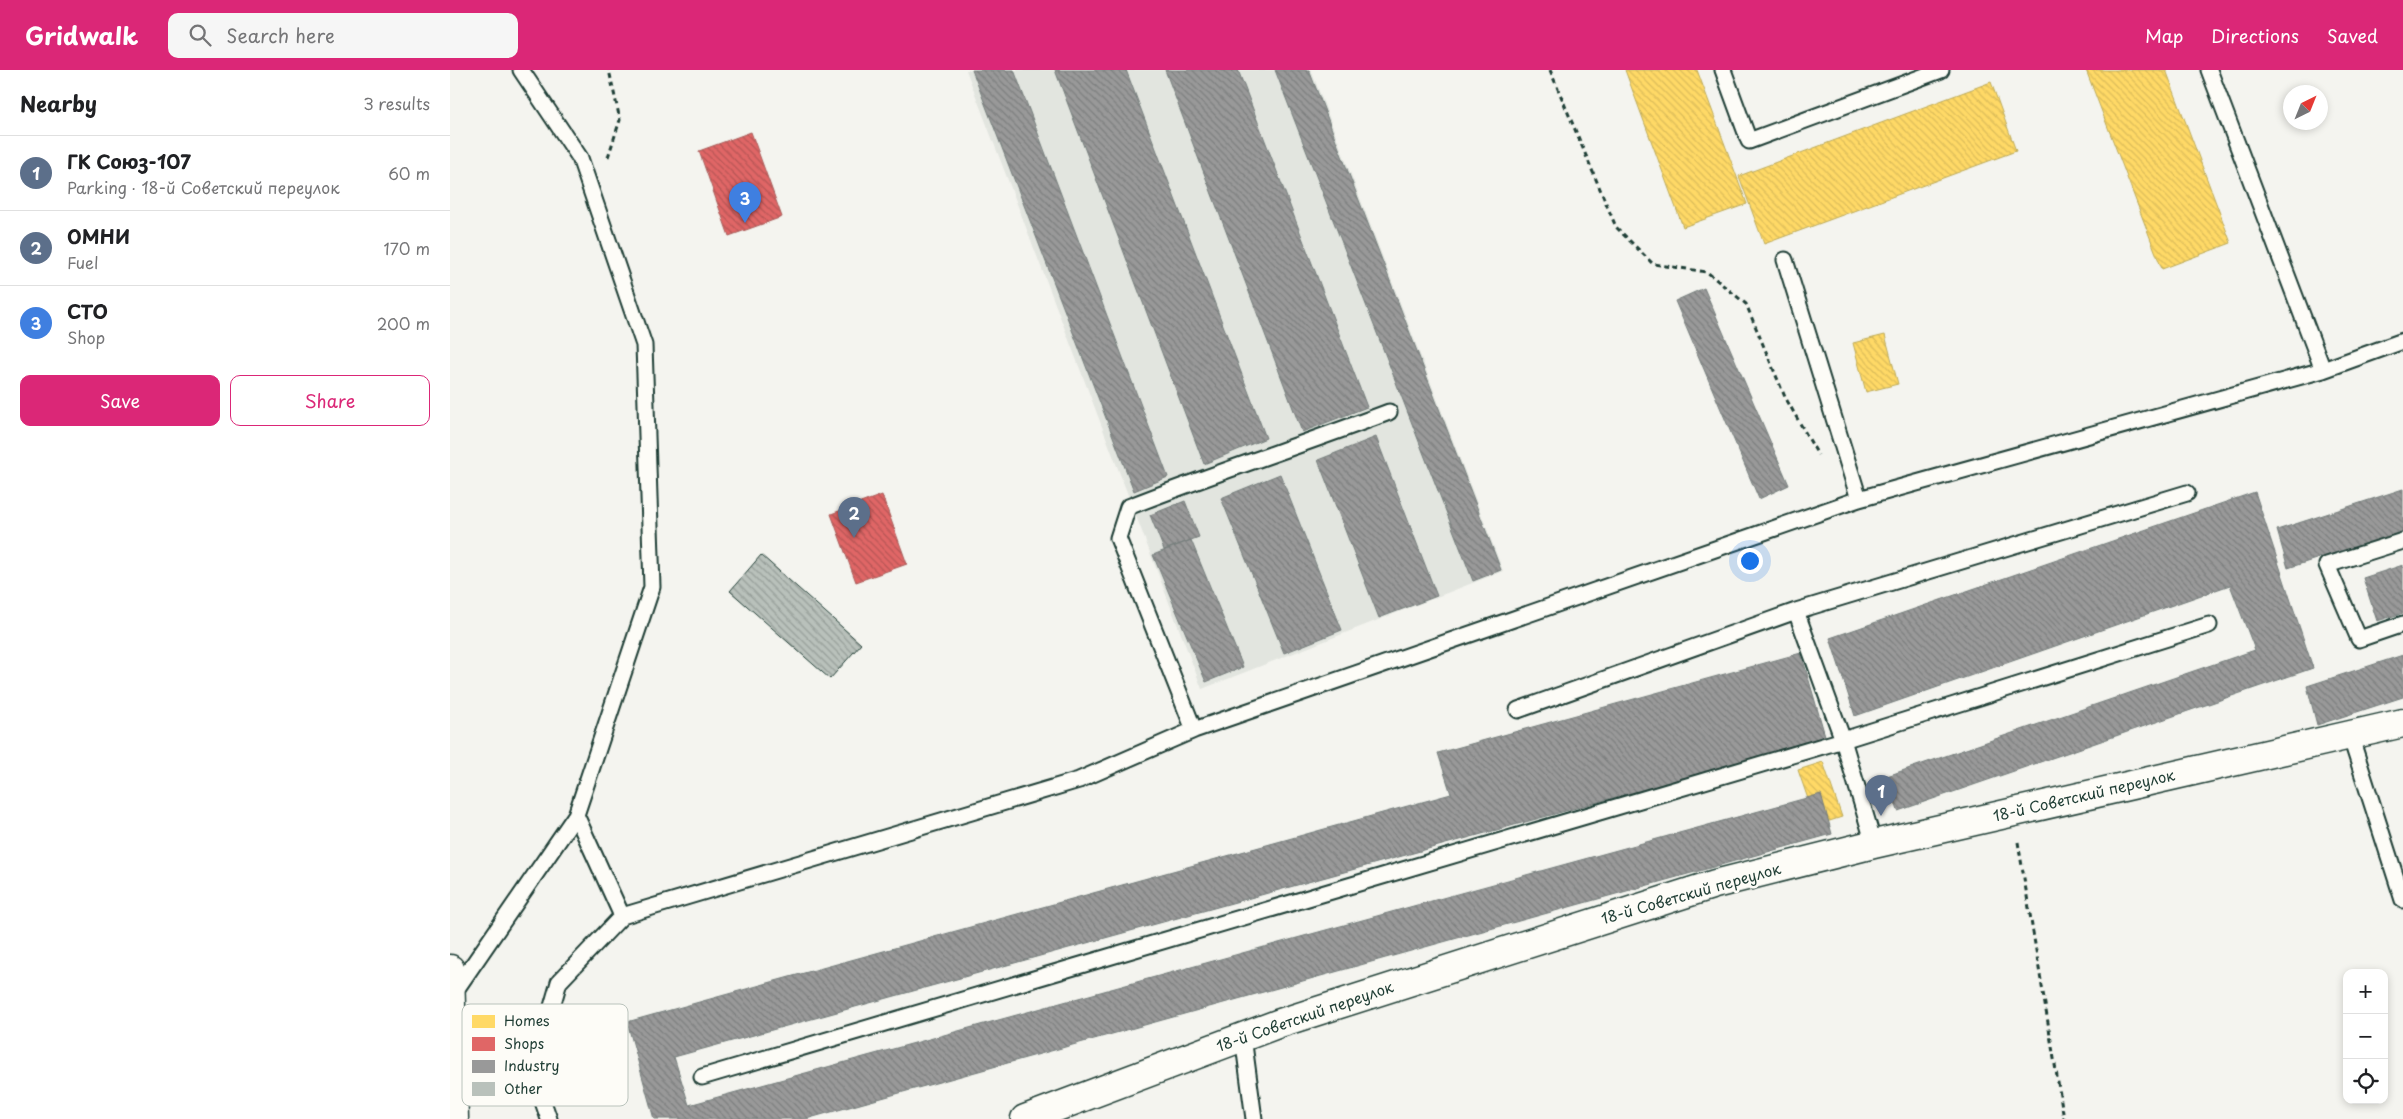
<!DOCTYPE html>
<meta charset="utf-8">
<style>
:root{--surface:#fff;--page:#f6f6f6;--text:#202124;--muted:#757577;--line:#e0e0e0;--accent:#db2777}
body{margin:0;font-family:"Playpen Sans",sans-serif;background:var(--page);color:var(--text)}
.controls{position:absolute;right:15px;bottom:15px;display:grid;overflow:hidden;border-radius:10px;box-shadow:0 2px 8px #0003}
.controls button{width:45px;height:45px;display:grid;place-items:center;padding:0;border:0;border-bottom:1px solid var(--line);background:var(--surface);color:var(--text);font:25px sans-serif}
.compass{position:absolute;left:1833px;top:15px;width:45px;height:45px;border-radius:50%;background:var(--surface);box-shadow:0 2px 8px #0003;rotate:43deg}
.you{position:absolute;left:1299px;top:490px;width:18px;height:18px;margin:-12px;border:4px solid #fff;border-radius:50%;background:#1a73e8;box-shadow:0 0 0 8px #1a73e833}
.badge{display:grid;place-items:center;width:32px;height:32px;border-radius:50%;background:var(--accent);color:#fff;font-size:16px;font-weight:700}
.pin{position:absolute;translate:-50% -41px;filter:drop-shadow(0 1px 2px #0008)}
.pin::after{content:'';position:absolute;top:26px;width:18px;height:15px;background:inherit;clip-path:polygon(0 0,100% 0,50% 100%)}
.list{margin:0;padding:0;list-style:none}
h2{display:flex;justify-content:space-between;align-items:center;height:65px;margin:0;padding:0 20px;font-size:21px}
h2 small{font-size:16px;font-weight:400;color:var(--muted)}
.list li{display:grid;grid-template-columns:32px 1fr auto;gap:15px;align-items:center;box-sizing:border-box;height:75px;padding:0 20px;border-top:1px solid var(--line)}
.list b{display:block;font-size:19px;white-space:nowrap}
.list p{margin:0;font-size:16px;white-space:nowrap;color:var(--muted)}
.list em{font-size:16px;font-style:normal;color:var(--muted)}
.actions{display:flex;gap:10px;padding:15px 20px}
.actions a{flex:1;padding:11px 0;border:1px solid var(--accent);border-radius:10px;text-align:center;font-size:18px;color:var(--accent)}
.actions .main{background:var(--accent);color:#fff}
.icon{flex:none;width:28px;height:28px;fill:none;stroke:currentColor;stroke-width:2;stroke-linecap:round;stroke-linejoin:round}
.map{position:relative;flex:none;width:1953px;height:1049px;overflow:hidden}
header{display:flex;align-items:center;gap:30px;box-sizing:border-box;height:70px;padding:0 25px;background:var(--accent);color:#fff}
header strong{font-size:24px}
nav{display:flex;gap:28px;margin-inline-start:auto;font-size:18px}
.search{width:350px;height:45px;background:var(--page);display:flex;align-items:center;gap:12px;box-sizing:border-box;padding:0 18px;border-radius:10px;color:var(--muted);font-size:19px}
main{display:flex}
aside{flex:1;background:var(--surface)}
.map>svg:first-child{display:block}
</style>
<header>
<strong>Gridwalk</strong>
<div class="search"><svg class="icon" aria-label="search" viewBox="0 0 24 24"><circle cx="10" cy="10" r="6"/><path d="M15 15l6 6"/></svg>Search here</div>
<nav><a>Map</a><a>Directions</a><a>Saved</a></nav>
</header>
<main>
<aside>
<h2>Nearby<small>3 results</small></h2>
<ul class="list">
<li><span class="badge" style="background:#5c6f8a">1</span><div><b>ГК Союз-107</b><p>Parking · 18-й Советский переулок</p></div><em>60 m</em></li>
<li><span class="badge" style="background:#5c6f8a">2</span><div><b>ОМНИ</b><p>Fuel</p></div><em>170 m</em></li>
<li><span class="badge" style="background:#3f7fe0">3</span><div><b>СТО</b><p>Shop</p></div><em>200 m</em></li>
</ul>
<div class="actions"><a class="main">Save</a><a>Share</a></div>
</aside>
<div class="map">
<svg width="1953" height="1049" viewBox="0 0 1953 1049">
<defs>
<pattern id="homes-back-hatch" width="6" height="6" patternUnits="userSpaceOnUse" patternTransform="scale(1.25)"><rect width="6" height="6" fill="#ffd966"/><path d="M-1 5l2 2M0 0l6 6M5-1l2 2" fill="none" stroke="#dabb59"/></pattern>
<pattern id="shops-back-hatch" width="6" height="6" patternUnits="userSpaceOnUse" patternTransform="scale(1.25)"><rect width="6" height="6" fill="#e06666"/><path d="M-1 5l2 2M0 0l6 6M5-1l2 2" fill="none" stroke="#b55555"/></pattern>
<pattern id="industry-back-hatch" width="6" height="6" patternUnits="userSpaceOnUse" patternTransform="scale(1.25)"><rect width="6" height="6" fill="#999"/><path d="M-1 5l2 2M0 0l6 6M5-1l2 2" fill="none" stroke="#7c7e7e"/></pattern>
<pattern id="building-back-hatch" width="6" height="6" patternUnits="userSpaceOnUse" patternTransform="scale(1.25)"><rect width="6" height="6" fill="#b9c1bb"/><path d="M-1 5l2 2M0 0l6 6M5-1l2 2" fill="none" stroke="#969e99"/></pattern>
</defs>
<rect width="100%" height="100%" fill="#f4f4ef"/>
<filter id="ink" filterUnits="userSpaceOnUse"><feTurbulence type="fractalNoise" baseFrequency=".02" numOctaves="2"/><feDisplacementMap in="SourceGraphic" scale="10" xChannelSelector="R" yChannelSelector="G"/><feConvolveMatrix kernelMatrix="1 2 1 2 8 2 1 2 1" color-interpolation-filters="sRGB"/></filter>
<g filter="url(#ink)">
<!-- built -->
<path fill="#e2e5df" d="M516,0H861L1053,501L752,619Z"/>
<!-- homes -->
<path fill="url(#homes-back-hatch)" stroke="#bcaa57" d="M1175,0H1247L1297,134L1233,157Z
M1636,0H1716L1781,173L1712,199Z
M1541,12L1566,81L1314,174L1289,106Z
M1435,265L1448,314L1416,322L1403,273Z
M1373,692L1392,747L1367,755L1348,700Z"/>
<!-- shops -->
<path fill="url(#shops-back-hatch)" stroke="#a65a57" d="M301,62L332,147L279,166L249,81Z
M432,425L457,494L406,512L381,444Z"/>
<!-- industry -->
<path fill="url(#industry-back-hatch)" stroke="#747d7b" d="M522,0H564L718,407L684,421Z
M605,0H676L816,368L754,394Z
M715,0H788L917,337L852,362Z
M825,0H859L1051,500L1023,511Z
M1254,218L1339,415L1309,429L1225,231Z
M926,367L987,526L929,548L868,390Z
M830,404L892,560L834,583L771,428Z
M1953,419V461L1838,498L1827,460Z
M1805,422L1863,598L1448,741L1437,706L1805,580L1780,515L1405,646L1380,568Z
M735,431L749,467L714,480L700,445Z
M741,470L793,597L756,612L703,485Z
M1953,495V543L1927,551L1913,508Z
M1351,583L1376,669L224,987L239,1035L1371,724L1382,764L356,1049H204L177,952L1001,724L988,683Z
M1953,585V627L1867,655L1857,616Z"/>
<!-- building -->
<path fill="url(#building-back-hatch)" stroke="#1f3d34" d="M311,485L411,574L380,609L280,521Z"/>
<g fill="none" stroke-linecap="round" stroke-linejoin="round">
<!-- lane casing -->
<g stroke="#1f3d34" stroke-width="19">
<path id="lane" d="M1273,0L1299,71L1491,0
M1759,0L1873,300
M1335,190L1409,429
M1953,471L1877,495L1909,569L1953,554
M1346,541L1393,670L1424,774
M1068,640L1346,541L1737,423
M744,660L1409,429L1873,300L1953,271
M1900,665L1953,830
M126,745L172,846
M3,924L126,745L202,517L194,275L130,88L71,0
M793,967L804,1049
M252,1007L1393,670L1759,555
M99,1049L83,1003L109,912L172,846L629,710L744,660L668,468L678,437C764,403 852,375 939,342"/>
</g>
<!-- secondary casing -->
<g stroke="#1f3d34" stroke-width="31">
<path id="secondary" d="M575,1049L830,953L1265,814L1424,774L1953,653"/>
</g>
<!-- primary casing -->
<g stroke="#1f3d34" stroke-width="31">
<path id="primary" d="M0,899L4,1049"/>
</g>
<!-- path -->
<path stroke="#1f3d34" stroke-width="3" stroke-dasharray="5 4" stroke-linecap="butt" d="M1100,0L1166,157L1203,194L1257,202L1296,234L1335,327L1368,385
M158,87L170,50L159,0
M1568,772L1614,1049"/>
<!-- lane -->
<use href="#lane" stroke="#fdfcf7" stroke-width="15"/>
<!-- secondary -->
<use href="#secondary" stroke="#fdfcf7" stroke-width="28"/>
<!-- primary -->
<use href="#primary" stroke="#fdfcf7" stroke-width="28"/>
</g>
</g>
<g text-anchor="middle" stroke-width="5" stroke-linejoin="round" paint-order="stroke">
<!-- street labels -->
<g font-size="15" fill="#1f3d34" stroke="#fdfcf7">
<text transform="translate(1634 726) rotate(-13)" y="5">18-й Советский переулок</text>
<text transform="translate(1241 824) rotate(-16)" y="5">18-й Советский переулок</text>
<text transform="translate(855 947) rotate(-19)" y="5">18-й Советский переулок</text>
</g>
</g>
<!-- legend -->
<rect x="12" y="934" width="166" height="102" rx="8" fill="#fdfcf7" stroke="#bac3bc" stroke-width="1"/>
<rect x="22" y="945" width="23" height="13" fill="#ffd966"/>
<rect x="22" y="967" width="23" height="14" fill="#e06666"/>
<rect x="22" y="990" width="23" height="13" fill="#999"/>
<rect x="22" y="1012" width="23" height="14" fill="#b9c1bb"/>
<g font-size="14" fill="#1f3d34">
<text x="54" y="956">Homes</text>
<text x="54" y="979">Shops</text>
<text x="54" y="1001">Industry</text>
<text x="54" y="1024">Other</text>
</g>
</svg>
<div class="controls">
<button>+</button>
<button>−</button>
<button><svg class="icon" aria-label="locate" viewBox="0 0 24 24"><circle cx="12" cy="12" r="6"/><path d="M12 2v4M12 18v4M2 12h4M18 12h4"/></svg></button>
</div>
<svg class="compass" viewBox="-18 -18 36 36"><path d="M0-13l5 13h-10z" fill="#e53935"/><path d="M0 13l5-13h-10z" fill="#757577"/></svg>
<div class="you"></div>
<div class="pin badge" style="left:1431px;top:746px;background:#5c6f8a">1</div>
<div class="pin badge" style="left:404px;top:468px;background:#5c6f8a">2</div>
<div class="pin badge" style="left:295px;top:153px;background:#3f7fe0">3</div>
</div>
</main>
